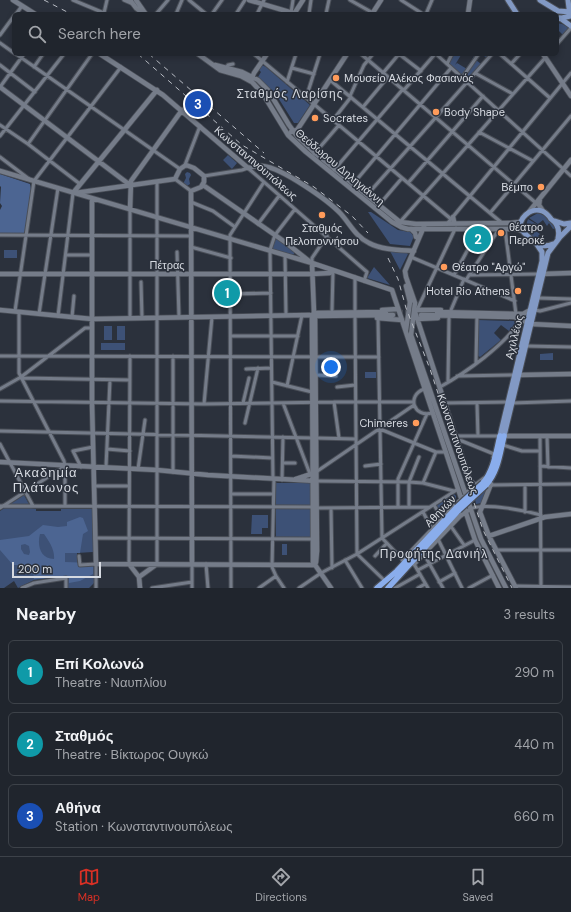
<!DOCTYPE html>
<meta charset="utf-8">
<style>
:root{--surface:#20252d;--page:#2d3139;--text:#f1f3f6;--muted:#a2a5aa;--line:#3d4249;--accent:#d93025}
body{margin:0;font-family:"DM Sans",sans-serif;background:var(--page);color:var(--text)}
.scale{position:absolute;left:12px;bottom:10px;width:89px;box-sizing:border-box;padding-left:4px;border:2px solid #d6dae1;border-top:0;font-size:11px;line-height:14px;white-space:nowrap;color:#d6dae1;-webkit-text-stroke:3px #2b313c;paint-order:stroke}
.you{position:absolute;left:331px;top:367px;width:14px;height:14px;margin:-10px;border:3px solid #fff;border-radius:50%;background:#1a73e8;box-shadow:0 0 0 6px #1a73e833}
.badge{display:grid;place-items:center;width:26px;height:26px;border-radius:50%;background:var(--accent);color:#fff;font-size:13px;font-weight:700}
.pin{position:absolute;translate:-50% -50%;border:2px solid #fff;box-shadow:0 1px 4px #0006}
.list{margin:0;padding:0;list-style:none}
h2{display:flex;justify-content:space-between;align-items:center;height:52px;margin:0;padding:0 16px;font-size:17px}
h2 small{font-size:13px;font-weight:400;color:var(--muted)}
.list li{display:grid;grid-template-columns:26px 1fr auto;gap:12px;align-items:center;box-sizing:border-box;height:64px;margin:0 8px 8px;padding:0 8px;border:1px solid var(--line);border-radius:6px}
.list b{display:block;font-size:15px;white-space:nowrap}
.list p{margin:0;font-size:13px;white-space:nowrap;color:var(--muted)}
.list em{font-size:13px;font-style:normal;color:var(--muted)}
.icon{flex:none;width:22px;height:22px;fill:none;stroke:currentColor;stroke-width:2;stroke-linecap:round;stroke-linejoin:round}
.map{position:relative;flex:none;width:571px;height:588px;overflow:hidden}
.search{position:absolute;background:var(--surface);box-shadow:0 2px 6px #0003;left:12px;right:12px;top:12px;height:44px;display:flex;align-items:center;gap:10px;box-sizing:border-box;padding:0 14px;border-radius:6px;color:var(--muted);font-size:15px}
.sheet{height:268px;background:var(--surface)}
nav{display:flex;justify-content:space-around;align-items:center;box-sizing:border-box;height:56px;border-top:1px solid var(--line);background:var(--surface);font-size:11px;color:var(--muted)}
nav a{display:grid;justify-items:center;gap:2px}
nav .on{color:var(--accent)}
.map>svg:first-child{display:block}
</style>
<div class="map">
<svg width="571" height="588" viewBox="0 0 571 588">
<rect width="100%" height="100%" fill="#2b313c"/>
<!-- green -->
<path fill="#3d5176" d="M557,23L562,24L568,27L569,29L563,35L557,29Z
M454,54L461,55L455,65L457,63L467,69L475,54H490L486,57L480,54L476,60L481,64L467,80L449,64Z
M262,65L266,67L310,105L298,123H294L277,96L258,79V77L261,72L259,70Z
M228,155L237,163L232,169L223,160Z
M187,172L190,173L191,175L189,179L190,184L187,186L184,184V182L186,178L185,174Z
M368,212H371L398,230L410,232L414,236L410,246L390,244Z
M538,213C546,215 553,221 556,228L553,229L549,223L547,226L543,220L538,224L529,218Z
M528,219L538,225L534,230L540,234L538,236L540,237V239L542,240V243C533,238 523,230 528,219Z
M276,238L295,251L294,254L292,255L271,249Z
M4,250H17V258H4Z
M390,251L407,253L408,254L400,270Z
M374,267L390,285L367,278Z
M478,320L514,321L516,322L509,331L501,325L494,333L501,340L480,357L477,355Z
M104,326H112V340H104Z
M117,326H125V340H117Z
M101,343H125V350H101Z
M553,353V360H540V354Z
M365,372H376V378H365Z
M276,483H310V537H276Z
M486,489L482,503L476,504L475,499Z
M454,494L456,496V500L441,515L436,506Z
M24,495L31,508L36,509V511H61V509H93V552L77,553V566L94,565V583L89,588H68V576L34,580L18,588L14,581L4,588H0V511Z
M252,515H268V528H262V534H251Z
M282,544H287V555H282Z"/>
<!-- forest -->
<path fill="#4c6592" fill-rule="evenodd" d="M0,174L30,184L31,189L25,234H0V210L2,206L0,203L1,187L0,186Z
M80,517L83,518L88,531L83,534L80,553H65V562L93,563V574L80,581L69,583V576L34,579L32,565H13L0,550V540L29,536L43,525L58,527L67,526V522ZM40,534H44C49,541 55,550 54,559C40,559 37,545 40,534ZM25,544L29,546L30,552L29,555L24,554L21,549V545Z"/>
<g fill="none" stroke-linecap="round" stroke-linejoin="round">
<!-- secondary-tunnel -->
<path stroke="#454a55" stroke-width="4.5" stroke-dasharray="4.5 2" stroke-linecap="butt" d="M392,312H421"/>
<!-- street casing -->
<g stroke="#4a4f58" stroke-width="5">
<path id="street" d="M73,0L104,13L107,0
M124,0L131,3
M189,0L206,14
M350,0L373,13
M401,0L423,14
M291,13L293,0
M16,14L22,6
M156,14L168,0
M176,14L182,0
M212,14L222,0
M236,14L245,0
M257,14L264,0
M309,14L311,0
M326,14L329,0
M426,14L432,0
M0,35L14,16
M0,43L14,53
M557,44L571,28
M16,54L180,169
M254,54L451,219
M361,54L536,203
M436,54L571,176
M500,54L550,98
M447,64L452,54
M511,64L520,54
M0,65L35,92
M34,67L43,54
M226,68L228,65L233,64
M292,68L314,74
M383,73L399,54L421,71
M475,73L513,94
M462,78L478,55L479,54
M330,80L502,223
M287,82L296,54
M0,87L24,54
M404,90L435,54
M350,96L364,65L373,54
M306,98L320,54
M363,107L388,77
M333,120L351,97
M0,125L28,144L80,184
M479,132L533,161
M0,136L64,54
M28,144L92,54
M314,154L339,125
M0,157L29,179
M185,165L200,126
M334,170L403,89
M204,176L242,170L248,168L367,272L364,281
M175,179L191,191
M157,182V564
M408,183L483,96
M353,184L451,68
M367,195L492,54
M191,202L213,211L235,227
M379,205L402,178
M490,213L571,116
M400,222L545,58
M258,224L279,196
M447,224L571,73
M505,229L516,314
M0,235L191,236
M191,247L231,258
M177,252L179,317
M66,255H92
M285,255L286,315
M411,257L515,301
M312,263V258L327,236
M454,275L479,229
M469,275L539,274
M355,277V310
M466,280L499,229
M141,282L142,318
M231,294L271,293
M538,298L571,299
M332,310L333,271
M417,310L455,229
M451,310L464,279
M535,310L540,311L571,303
M15,311L34,181L121,67
M19,312V373L64,461L65,466V506
M39,314L58,188
M58,316L73,193
M72,317L74,296
M130,318V210
M355,318L357,554L385,581
M378,319L382,538L403,560
M231,336H298
M526,346L571,347
M0,356L379,357
M476,363L477,316
M246,369L271,368
M316,375L336,376
M457,376L515,375
M23,378L130,380
M448,381L449,318
M272,382L312,392
M287,386L302,315
M337,387L355,385
M440,387C465,373 506,345 521,319
M0,389L21,377L85,328H92
M424,389C406,396 414,418 432,413
M0,401L204,404L334,402H414
M334,402L339,438
M243,403L249,378
M283,403L310,474
M444,403L508,402
M477,403L478,436
M512,403L571,401
M204,404L212,317
M245,423L258,368
M380,429L436,452H446
M0,431L312,438
M456,436H500
M540,436L541,588
M547,436L548,467
M316,438L356,439
M457,440L462,441L494,454L493,457
M0,444L33,506
M503,445L522,451H540
M107,449L130,451
M231,456L272,458
M283,463H295
M365,466L381,464
M540,466L571,468
M81,467L73,451L93,447
M106,467L110,380
M138,469L145,420
M173,472V356
M316,472L414,405
M273,479L270,250L275,235L295,209
M274,479L272,567L276,576L284,588
M282,480L283,437
M316,481L409,482L423,483L454,491
M423,483L436,452
M475,485L484,478
M491,485L571,484
M94,486H129
M231,494H273
M434,505L442,518
M0,506L313,507
M398,507V479L427,414
M409,507V482L419,457
M0,508L65,466
M316,508L430,507
M331,508L332,568
M470,509C484,502 526,511 541,515
M423,512L432,529
M525,512V485
M450,525L464,545
M95,538L315,539
M438,539L462,588
M496,550H571
M424,554L443,588
M79,556L80,565L96,564V588
M375,556L387,543
M345,560L362,588
M129,564L130,356
M192,564V588
M206,564L208,588
M414,564L428,588
M418,570L475,540
M439,582L455,573
M515,586L571,587
M22,588L34,583L66,578V588
M152,588L192,582
M231,588L230,235L264,182
M259,588L276,576
M299,588L321,573L357,554L458,489
M395,588L420,574
M418,588L425,584
M469,588L493,575"/>
</g>
<!-- secondary casing -->
<g stroke="#4a4f58" stroke-width="6">
<path id="secondary" d="M13,0L35,14
M130,0L136,8L144,14
M136,0L145,13
M249,0L296,14
M294,14L303,0
M372,14L381,0
M468,14L470,0
M100,54L163,95L248,168C253,167 258,165 263,166C282,168 328,200 341,214C350,224 356,237 369,243C382,250 400,250 414,251
M198,54L220,70L241,76L252,82L263,94L288,135L306,152L392,222L401,227L408,229H516L523,231
M543,54L571,96
M215,65L242,72L258,80L268,90L289,125L297,136L315,153L400,222L416,224L511,223L519,222L522,220
M252,78L254,73L267,54
M0,87L130,185
M291,132L297,130L303,121L347,54
M0,171L312,263L392,290L475,540L499,588
M203,185L285,242L309,261
M73,193L157,90
M75,193L175,179L180,169L186,165L194,168L204,176V182L201,187L191,191L192,564
M540,198L539,205L543,211
M92,199V403L96,564L315,565
M130,210L131,181L182,110
M528,213L571,160
M453,217L454,222L456,224
M425,224L405,271L406,277L415,303L411,335L481,539L506,588
M411,229L415,233L416,237
M312,263L314,313L315,316L317,551L316,562L315,565
M0,274H312L330,273L333,271
M541,274L571,273
M0,310L92,319L309,315L315,316L393,315
M382,310L398,309
M414,310H441
M415,312L470,480C476,488 483,487 491,485
M437,312L523,314L530,310
M312,315L313,562L331,588
M312,315L314,313L386,312
M421,315L514,317L531,324L571,326
M377,318L402,320
M417,319L438,318
M406,330L410,302L406,286
M517,375L571,374
M502,436H571
M0,462L157,470L208,475L316,481
M296,479L314,473
M491,484L480,512L489,536L516,588
M489,536L545,517L571,514
M403,560L475,485
M129,564L139,577L140,588
M414,564L460,516L467,511
M139,577L157,564"/>
</g>
<!-- primary casing -->
<g stroke="#4a4f58" stroke-width="7">
<path id="primary" d="M508,0L517,14
M540,0L558,11L571,12
M568,0L570,16
M560,18L571,26
M557,19L571,16
M555,221L564,224L571,223
M553,244C544,248 538,245 531,239C528,236 524,234 522,230C516,219 531,207 542,211C545,212 549,216 551,219C558,224 560,230 558,238
M500,436L542,261V252L536,243
M504,436L548,253L560,237L571,226"/>
</g>
<!-- highway casing -->
<g stroke="#4a4f58" stroke-width="8">
<path id="highway" d="M483,483C494,470 496,452 500,436
M486,485C498,472 500,453 504,436
M377,588L397,571L457,507
M388,588L459,510"/>
</g>
<!-- street -->
<use href="#street" stroke="#757c89" stroke-width="3"/>
<!-- secondary -->
<use href="#secondary" stroke="#757c89" stroke-width="4.5"/>
<!-- primary -->
<use href="#primary" stroke="#8299c4" stroke-width="5"/>
<!-- highway -->
<use href="#highway" stroke="#8aadec" stroke-width="5.5"/>
<!-- rail -->
<path stroke="#b9bdc5" stroke-width="1" stroke-dasharray="5 5" stroke-linecap="butt" d="M44,0L71,14
M138,54L242,145L314,187L352,216L368,233
M149,54L264,153
M388,258L398,279L406,308L430,369L483,530L512,588"/>
<!-- highway-bridge casing -->
<g stroke="#4a4f58" stroke-width="8" stroke-linecap="butt">
<path id="highway-bridge" d="M457,507L483,483
M459,510L486,485"/>
</g>
<!-- highway-bridge -->
<use href="#highway-bridge" stroke="#8aadec" stroke-width="5.5"/>
</g>
<!-- markers -->
<g fill="#ff9b5a" stroke="#2b313c" stroke-width="1.5">
<circle cx="336" cy="78" r="4"/>
<circle cx="436" cy="112" r="4"/>
<circle cx="315" cy="118" r="4"/>
<circle cx="541" cy="187" r="4"/>
<circle cx="322" cy="215" r="4"/>
<circle cx="501" cy="233" r="4"/>
<circle cx="444" cy="267" r="4"/>
<circle cx="518" cy="291" r="4"/>
<circle cx="416" cy="423" r="4"/>
</g>
<g text-anchor="middle" stroke-width="3" stroke-linejoin="round" paint-order="stroke">
<!-- poi labels -->
<g font-size="11" fill="#d6dae1" stroke="#2b313c" text-anchor="start">
<text x="344" y="82">Μουσείο Αλέκος Φασιανός</text>
<text x="444" y="116">Body Shape</text>
<text x="323" y="122">Socrates</text>
<text x="533" y="191" text-anchor="end">Βέμπο</text>
<text x="509" y="231">θέατρο<tspan x="509" dy="13">Περοκέ</tspan></text>
<text x="322" y="232" text-anchor="middle">Σταθμός<tspan x="322" dy="13">Πελοποννήσου</tspan></text>
<text x="452" y="271">Θέατρο "Αργώ"</text>
<text x="510" y="295" text-anchor="end">Hotel Rio Athens</text>
<text x="408" y="427" text-anchor="end">Chimeres</text>
</g>
<!-- street labels -->
<g font-size="11" fill="#d6dae1" stroke="#2b313c">
<text transform="translate(256 163) rotate(41)" y="4">Κωνσταντινουπόλεως</text>
<text transform="translate(340 167) rotate(40)" y="4">Θεόδωρου Δηληγιάννη</text>
<text x="167" y="269">Πέτρας</text>
<text transform="translate(514 337) rotate(-76)" y="4">Αχιλλέως</text>
<text transform="translate(458 444) rotate(71)" y="4">Κωνσταντινουπόλεως</text>
<text transform="translate(440 511) rotate(-46)" y="4">Αθηνών</text>
</g>
<!-- neighbourhood labels -->
<g font-size="12" letter-spacing="1" fill="#d6dae1" stroke="#2b313c">
<text x="290" y="98">Σταθμός Λαρίσης</text>
<text x="434" y="558">Προφήτης Δανιήλ</text>
</g>
<!-- quarter labels -->
<g font-size="13" letter-spacing="1" fill="#d6dae1" stroke="#2b313c">
<text x="46" y="477">Ακαδημία<tspan x="46" dy="15">Πλάτωνος</tspan></text>
</g>
</g>
</svg>
<div class="scale">200 m</div>
<div class="you"></div>
<div class="pin badge" style="left:227px;top:293px;background:#0f9aa8">1</div>
<div class="pin badge" style="left:478px;top:239px;background:#0f9aa8">2</div>
<div class="pin badge" style="left:198px;top:104px;background:#1a4fb4">3</div>
<div class="search"><svg class="icon" aria-label="search" viewBox="0 0 24 24"><circle cx="10" cy="10" r="6"/><path d="M15 15l6 6"/></svg>Search here</div>
</div>
<section class="sheet">
<h2>Nearby<small>3 results</small></h2>
<ul class="list">
<li><span class="badge" style="background:#0f9aa8">1</span><div><b>Επί Κολωνώ</b><p>Theatre · Ναυπλίου</p></div><em>290 m</em></li>
<li><span class="badge" style="background:#0f9aa8">2</span><div><b>Σταθμός</b><p>Theatre · Βίκτωρος Ουγκώ</p></div><em>440 m</em></li>
<li><span class="badge" style="background:#1a4fb4">3</span><div><b>Αθήνα</b><p>Station · Κωνσταντινουπόλεως</p></div><em>660 m</em></li>
</ul>
</section>
<nav>
<a class="on"><svg class="icon" aria-label="map" viewBox="0 0 24 24"><path d="M3 6l6-2 6 2 6-2v14l-6 2-6-2-6 2zM9 4v14M15 6v14"/></svg>Map</a>
<a><svg class="icon" aria-label="directions" viewBox="0 0 24 24"><path d="M12 3l9 9-9 9-9-9zM9 14v-3h6M13 9l2 2-2 2"/></svg>Directions</a>
<a><svg class="icon" aria-label="saved" viewBox="0 0 24 24"><path d="M7 4h10v16l-5-4-5 4z"/></svg>Saved</a>
</nav>
